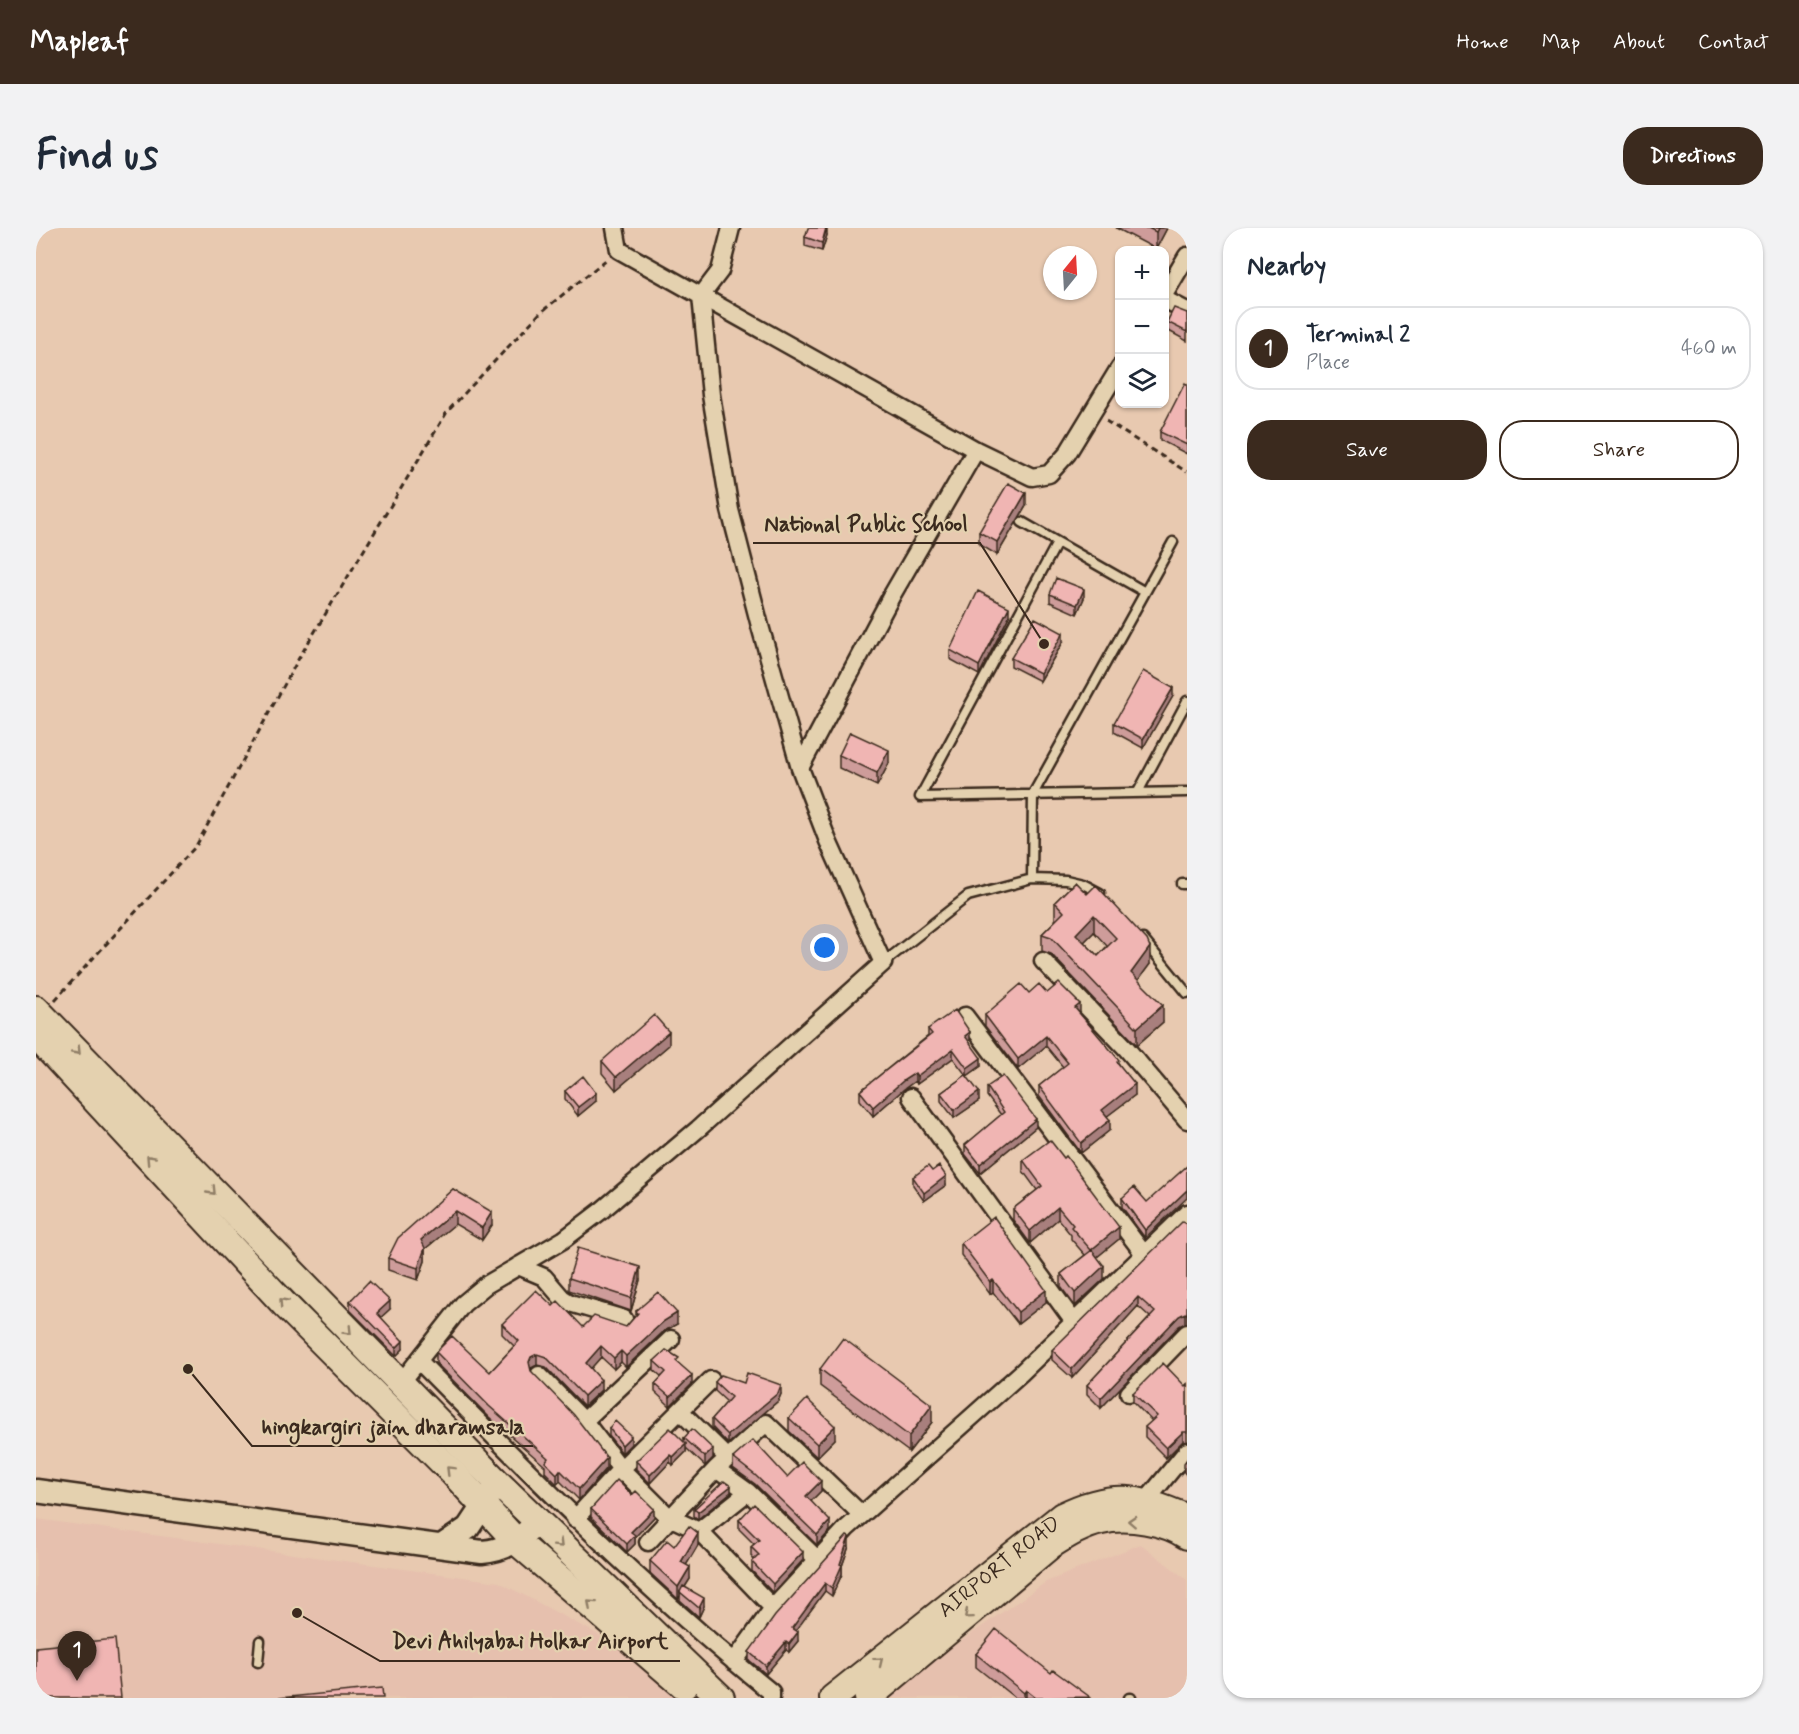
<!DOCTYPE html>
<meta charset="utf-8">
<style>
:root{--surface:#fff;--page:#f2f2f3;--text:#1f2937;--muted:#747a83;--line:#e0e1e3;--accent:#3b2a1e}
body{margin:0;font-family:Mynerve,sans-serif;background:var(--page);color:var(--text)}
.controls{position:absolute;right:18px;top:18px;display:grid;overflow:hidden;border-radius:12px;box-shadow:0 2px 4px #0004}
.controls button{width:54px;height:54px;display:grid;place-items:center;padding:0;border:0;border-bottom:2px solid var(--line);background:var(--surface);color:var(--text);font:30px sans-serif}
.compass{position:absolute;left:1007px;top:18px;width:54px;height:54px;border-radius:50%;background:var(--surface);box-shadow:0 2px 4px #0004;rotate:18deg}
.you{position:absolute;left:789px;top:720px;width:21px;height:21px;margin:-15px;border:4px solid #fff;border-radius:50%;background:#1a73e8;box-shadow:0 0 0 9px #1a73e833}
.badge{display:grid;place-items:center;width:39px;height:39px;border-radius:50%;background:var(--accent);color:#fff;font-size:20px;font-weight:700}
.pin{position:absolute;translate:-50% -50px;filter:drop-shadow(0 2px 3px #0008)}
.pin::after{content:'';position:absolute;top:32px;width:21px;height:18px;background:inherit;clip-path:polygon(0 0,100% 0,50% 100%)}
.list{margin:0;padding:0;list-style:none}
h2{display:flex;justify-content:space-between;align-items:center;height:78px;margin:0;padding:0 24px;font-size:26px}
h2 small{font-size:20px;font-weight:400;color:var(--muted)}
.list li{display:grid;grid-template-columns:39px 1fr auto;gap:18px;align-items:center;box-sizing:border-box;height:84px;margin:0 12px 12px;padding:0 12px;border:2px solid var(--line);border-radius:24px}
.list b{display:block;font-size:22px;white-space:nowrap}
.list p{margin:0;font-size:20px;white-space:nowrap;color:var(--muted)}
.list em{font-size:20px;font-style:normal;color:var(--muted)}
.actions{display:flex;gap:12px;padding:18px 24px}
.actions a{flex:1;padding:14px 0;border:2px solid var(--accent);border-radius:24px;text-align:center;font-size:21px;color:var(--accent)}
.actions .main{background:var(--accent);color:#fff}
.icon{flex:none;width:33px;height:33px;fill:none;stroke:currentColor;stroke-width:2;stroke-linecap:round;stroke-linejoin:round}
.map{position:relative;flex:none;width:1151px;height:1470px;overflow:hidden;border-radius:24px}
header{display:flex;align-items:center;gap:36px;box-sizing:border-box;height:84px;padding:0 30px;background:var(--accent);color:#fff}
header strong{font-size:28px}
nav{display:flex;gap:33px;margin-inline-start:auto;font-size:21px}
.intro{display:flex;align-items:center;justify-content:space-between;box-sizing:border-box;height:144px;padding:0 36px}
h1{margin:0;font-size:42px}
.button{padding:15px 27px;border-radius:24px;background:var(--accent);color:#fff;font-size:21px;font-weight:700}
main{display:flex;gap:36px;padding:0 36px}
aside{flex:1;background:var(--surface);border-radius:24px;box-shadow:0 2px 4px #0004}
.map>svg:first-child{display:block}
</style>
<header>
<strong>Mapleaf</strong>
<nav><a>Home</a><a>Map</a><a>About</a><a>Contact</a></nav>
</header>
<div class="intro"><h1>Find us</h1><a class="button">Directions</a></div>
<main>
<div class="map">
<svg width="1151" height="1470" viewBox="0 0 1151 1470">
<rect width="100%" height="100%" fill="#e8c9b0"/>
<filter id="ink" filterUnits="userSpaceOnUse"><feTurbulence type="fractalNoise" baseFrequency=".0167" numOctaves="2"/><feDisplacementMap in="SourceGraphic" scale="12" xChannelSelector="R" yChannelSelector="G"/><feConvolveMatrix kernelMatrix="1 2 1 2 8 2 1 2 1" color-interpolation-filters="sRGB"/></filter>
<g filter="url(#ink)">
<!-- built -->
<path fill="#e6c0ae" d="M0,1291L463,1354L580,1416L646,1470H0Z
M1105,1316L1151,1352V1470H854L902,1429L1010,1354Z"/>
<g fill="none" stroke-linecap="round" stroke-linejoin="round">
<!-- service casing -->
<g stroke="#3b2a1e" stroke-width="13">
<path id="service" d="M986,294L1109,364
M1021,315L884,569L1151,564
M1102,564L1151,473
M996,651L997,566L1137,314
M1146,656H1151
M1107,711L1151,765
M847,735L932,668L996,651L1030,652L1047,656L1064,665
M222,1434L224,1413
M1093,1470H1095"/>
</g>
<!-- minor casing -->
<g stroke="#3b2a1e" stroke-width="21">
<path id="minor" d="M695,0L684,43L665,68L940,222L996,249L1013,246L1031,226L1084,139
M1128,67L1151,28
M1128,71L1151,83
M764,540L856,367L940,222
M1007,733L1090,820L1151,892
M929,788L1108,1026
M875,869L1038,1094
M482,1038L508,1049L526,1070L534,1075L588,1091
M383,1133C496,1248 609,1362 735,1464V1470
M503,1147L548,1193L585,1241L633,1289L663,1303L737,1380
M364,1156L427,1076L450,1057L527,1012L565,983L662,901L847,735L792,613L764,540L724,398L694,282L675,167L665,68L583,22L579,0
M1093,1165L1151,1105
M644,1183L692,1230
M548,1193L635,1111
M680,1241L730,1195L826,1287
M1110,1273L1151,1223
M539,1291L585,1241L675,1152
M663,1303L712,1264
M612,1314L680,1241L712,1264L781,1331
M698,1434L737,1380L810,1301L985,1145L1151,985"/>
</g>
<!-- secondary casing -->
<g stroke="#3b2a1e" stroke-width="27">
<path id="secondary" d="M0,1263L446,1324C471,1322 484,1311 501,1294
M407,1317L432,1300L456,1264"/>
</g>
<!-- primary casing -->
<g stroke="#3b2a1e" stroke-width="30">
<g id="primary">
<path d="M0,781L462,1255L685,1470"/>
<path d="M0,808L248,1076L418,1246L481,1314L648,1458"/>
<path id="s1" d="M797,1470L1026,1288C1075,1264 1102,1268 1151,1290"/>
<path d="M832,1470L1015,1317C1031,1307 1047,1297 1065,1293C1091,1287 1130,1293 1151,1308"/>
</g>
</g>
<!-- path -->
<path stroke="#3b2a1e" stroke-width="3" stroke-dasharray="6 4.5" stroke-linecap="butt" d="M1070,193L1151,244
M19,772L160,618L263,430L411,184L504,85L571,31"/>
<!-- service -->
<use href="#service" stroke="#e4d1af" stroke-width="8"/>
<!-- minor -->
<use href="#minor" stroke="#e4d1af" stroke-width="16"/>
<!-- secondary -->
<use href="#secondary" stroke="#e4d1af" stroke-width="22"/>
<!-- primary -->
<use href="#primary" stroke="#e4d1af" stroke-width="26"/>
</g>
<!-- wall -->
<path fill="#ce9c9a" stroke="#3b2a1e" stroke-width="1.5" fill-rule="evenodd" d="M1080,0H1131L1120,21Z
M791,7L786,23L769,18V9Z
M1151,85V113L1131,102V94Z
M1151,157V226L1124,212V204Z
M990,278L961,327L943,316V304Z
M1014,366L1048,370L1041,386L1014,374Z
M973,388L943,447L914,431V422Z
M1027,414L1004,453L975,438V430Z
M1137,468L1107,520L1078,504V495Z
M803,527L853,535L841,558L803,540Z
M1039,654L1114,736L1102,752L1127,794L1101,817L1015,726L1006,723V706L1020,692L1019,691V674ZM1058,704L1071,718L1062,728L1048,714Z
M993,765H1011L1044,785L1083,836L1099,867L1071,888L1074,902L1045,925L1003,868V858L1027,839L1010,818L982,841L949,798V787Z
M892,801L934,812L933,813L945,838L931,848L943,873L918,890L905,873V865L930,847L917,830L881,856L879,853L868,861L837,888L824,872V863L892,808Z
M633,817L580,862L566,845V833Z
M951,859L1000,899L944,945L929,926V917L965,887L951,868Z
M529,863L560,873L542,888L529,871Z
M987,932L1083,1011L1061,1029L1068,1051L1039,1078L1025,1059V1046L1049,1027L1035,1011V1007L1022,991L994,1015L977,992V981L1001,962L987,943Z
M896,943L910,957L888,973L877,957V949Z
M417,961L456,997L446,1012L419,996L389,1021V1033L382,1052L352,1042V1030Z
M1086,970L1111,974L1109,1010L1086,979Z
M1151,997V1095H1149L1143,1098L1065,1180L1051,1166V1157L1114,1089L1102,1078L1036,1150L1016,1132V1122Z
M925,1015L1010,1074L982,1096L957,1064L954,1066L925,1027Z
M533,1050L604,1052L595,1083L533,1062Z
M314,1073L354,1081L345,1089L367,1121L360,1128L314,1082Z
M517,1078L547,1099H590L600,1087V1083L641,1096L628,1103L590,1139L585,1134L578,1141L565,1129L555,1140L565,1162L548,1178L510,1139L501,1137L495,1140V1143L571,1240L543,1272L524,1253L521,1256L509,1244V1238L453,1189L400,1135V1124L454,1144L478,1118L466,1106V1096Z
M618,1133L643,1136L656,1156L634,1178L619,1164V1156L626,1149L618,1142Z
M784,1141L896,1194L873,1224L784,1158Z
M679,1154L708,1155L745,1166L742,1173L692,1216L676,1199V1191L691,1174L679,1163Z
M1151,1156V1214L1147,1213L1130,1230L1109,1209V1199L1116,1193L1097,1174V1165L1149,1158Z
M753,1190L799,1211L781,1229L753,1203Z
M573,1200L595,1216L586,1225L573,1208Z
M648,1210L677,1230L669,1238L650,1220V1224L637,1237L634,1234L614,1255L600,1241V1233L648,1215Z
M697,1230L751,1249L785,1263L775,1273L794,1303L781,1317L719,1256L697,1240Z
M1151,1231V1248L1148,1244V1235Z
M695,1264L662,1291L658,1288V1281Z
M555,1281L618,1289L599,1309V1316L591,1324L555,1289Z
M703,1292L767,1332L737,1365L716,1343V1334L718,1332L715,1328V1319L718,1316L703,1301Z
M662,1317L650,1337L654,1351L649,1359L668,1378L663,1389L644,1372V1368L642,1371L614,1345V1333L638,1318Z
M813,1318L806,1338V1346L796,1368L789,1363L759,1403L762,1413L753,1424L750,1422L730,1446L713,1432V1424Z
M940,1426L1015,1445L1054,1470H979L940,1439Z"/>
<!-- shaded-wall -->
<path fill="#a87f7d" stroke="#3b2a1e" stroke-width="1.5" d="M791,0V7L786,23V15Z
M1122,0H1131L1120,21V4Z
M990,265V278L961,327V314Z
M1048,361V370L1041,386V377Z
M973,379V388L943,447V438Z
M1027,405V414L1004,453V445Z
M1137,460V468L1107,520V511Z
M853,522V535L841,558V545Z
M1058,687V704L1040,722V706Z
M1114,719V736L1095,762V745Z
M1044,776V786L1039,780Z
M1127,777V794L1101,817V800Z
M633,804V817L580,862V849Z
M934,804V812L929,816V808Z
M1010,808V818L982,841V831Z
M917,821V830L881,856V848Z
M945,830V838L931,848V840Z
M879,845V853L868,861L837,888V879L868,852Z
M1099,856V867L1066,892V882Z
M943,864V873L918,890V882Z
M560,865V873L542,888V879Z
M1000,891V899L944,945V936Z
M1074,892V902L1045,925V915Z
M910,948V957L888,973V965Z
M1151,962V970L1109,1010V1002Z
M1022,979V991L994,1015V1003Z
M419,983V996L389,1021V1033L382,1052V1040L385,1012Z
M456,984V997L446,1012V1000Z
M1083,999V1011L1055,1034V1022Z
M1068,1038V1051L1039,1078V1065Z
M604,1039V1052L595,1083V1070Z
M957,1052V1064L954,1066V1054Z
M1010,1062V1074L982,1096V1084Z
M1102,1069V1078L1036,1150V1141Z
M354,1073V1081L341,1093V1085Z
M641,1085V1096L628,1103L590,1139V1128L628,1093Z
M1149,1085V1095L1143,1098L1065,1180V1170L1143,1088Z
M367,1113V1121L360,1128V1120Z
M565,1118V1129L550,1146V1135Z
M585,1123V1134L578,1141V1130Z
M501,1126V1137L495,1140L493,1145V1134L495,1129Z
M656,1147V1156L634,1178V1169Z
M565,1152V1162L548,1178V1168Z
M745,1157V1166L742,1173L692,1216V1207Z
M896,1177V1194L873,1224V1208Z
M799,1198V1211L781,1229V1216Z
M1147,1204V1213L1130,1230V1220Z
M595,1208V1216L586,1225V1217Z
M650,1216V1224L637,1237V1229Z
M677,1221V1230L669,1238V1229Z
M634,1227V1234L614,1255V1247Z
M571,1230V1240L543,1272V1261Z
M524,1242V1253L521,1256V1246Z
M785,1253V1263L770,1278V1268Z
M695,1258V1264L662,1291V1284Z
M618,1281V1289L599,1309V1316L591,1324V1316L595,1304Z
M794,1293V1303L781,1317V1307Z
M662,1305V1317L645,1346V1334Z
M813,1309V1318L806,1338V1346L796,1368V1360Z
M767,1324V1332L737,1365V1356Z
M654,1339V1351L645,1365L644,1364V1368L642,1371V1359Z
M789,1355V1363L756,1408V1400Z
M668,1370V1378L663,1389V1380Z
M762,1404V1413L753,1424V1416Z
M750,1414V1422L730,1446V1438Z
M990,1462V1470H988V1465Z"/>
<!-- building -->
<path fill="#f0b5b3" stroke="#3b2a1e" stroke-width="1.5" fill-rule="evenodd" d="M772,0H790L786,15L769,9Z
M1112,0H1122L1120,4Z
M1138,80L1151,85V104L1131,94Z
M1149,155L1151,157V217L1124,204Z
M972,255L990,265L961,314L943,304Z
M1020,350L1048,361L1041,377L1014,366Z
M942,363L973,379L943,438L914,422Z
M999,390L1027,405L1004,445L975,430Z
M1107,443L1137,460L1107,511L1078,495Z
M814,504L853,522L841,545L803,527Z
M1039,654L1051,666L1060,657L1111,712L1114,719L1095,745L1127,777L1101,800L1015,709L1006,706L1028,684L1019,674ZM1058,687L1080,710L1062,728L1040,706Z
M1023,755L1044,776L1039,780L1083,832L1081,834L1099,856L1066,882L1074,892L1045,915L1003,858L1032,835L1010,808L982,831L949,787L985,756L993,765L1003,756L1011,765Z
M919,782L934,804L929,808L945,830L931,840L917,821L881,848L879,845L868,852L837,879L824,863L896,806L892,801Z
M618,787L633,804L580,849L566,833Z
M930,847L943,864L918,882L905,865Z
M547,848L560,865L542,879L529,863Z
M967,848L1000,891L944,936L929,917L968,884L951,859Z
M1014,912L1028,930L1030,928L1083,999L1055,1022L1035,999L1037,997L1022,979L994,1003L977,981L1006,958L987,932Z
M892,938L896,943L903,938L910,948L888,965L877,949Z
M1151,938V962L1109,1002L1086,970L1098,959L1111,974Z
M417,961L456,984L446,1000L419,983L385,1012L389,1020L382,1040L352,1030L362,1010Z
M958,989L1010,1062L982,1084L957,1052L954,1054L925,1015Z
M1147,993L1151,997V1086L1149,1085L1143,1088L1065,1170L1051,1157L1119,1084L1102,1069L1036,1141L1016,1122Z
M542,1020L604,1039L595,1070L533,1050Z
M1056,1022L1068,1038L1039,1065L1025,1046Z
M333,1053L354,1073L341,1085L367,1113L360,1120L314,1073Z
M500,1062L517,1078L522,1073L547,1099L558,1088L590,1099L602,1085L600,1083L622,1064L641,1085L628,1093L590,1128L585,1123L578,1130L565,1118L550,1135L565,1152L548,1168L510,1129L501,1126L495,1129L493,1134L495,1143L538,1187L571,1230L543,1261L524,1242L521,1246L509,1234L512,1230L453,1178L400,1124L416,1108L454,1144L483,1113L466,1096Z
M807,1110L896,1177L873,1208L784,1141Z
M630,1122L643,1130L640,1133L656,1147L634,1169L619,1156L630,1144L618,1133Z
M1127,1135L1149,1158L1151,1156V1204H1147L1130,1220L1109,1199L1121,1188L1097,1165Z
M711,1145L745,1157L742,1165L692,1207L676,1191L695,1169L679,1154L685,1147L708,1155Z
M771,1171L799,1198L781,1216L753,1190Z
M579,1193L595,1208L586,1217L573,1200Z
M634,1200L650,1216L637,1229L634,1227L614,1247L600,1233Z
M656,1201L677,1221L669,1229L648,1210Z
M717,1212L751,1249L766,1234L785,1253L770,1268L794,1293L781,1307L719,1247L697,1230Z
M581,1252L596,1267L600,1263L618,1281L595,1304L599,1307L591,1316L555,1281Z
M688,1253L695,1258L662,1284L658,1281Z
M718,1276L767,1324L737,1356L716,1334L723,1327L715,1319L723,1312L703,1292Z
M653,1298L662,1305L645,1334L654,1339L642,1359L614,1333L631,1312L638,1318Z
M811,1308L813,1309L804,1336L806,1337L796,1360L789,1355L756,1400L762,1404L753,1416L750,1414L730,1438L713,1424L739,1388Z
M647,1358L668,1370L663,1380L644,1364Z
M960,1401L1015,1445L1017,1442L1054,1469L1000,1470L990,1462L988,1465L940,1426Z
M79,1411L85,1470H0V1419Z
M346,1460L347,1470H242Z"/>
<!-- one-way arrows -->
<defs><path id="oneway-chevron" d="M-2-3.5L2.5 0L-2 3.5" fill="none" stroke-width="1.6" stroke-linecap="round" stroke-linejoin="round" transform="scale(1.5)"/></defs>
<g stroke="#907e66">
<use href="#oneway-chevron" transform="translate(41 823) rotate(46)"/>
<use href="#oneway-chevron" transform="translate(114 931) rotate(-133)"/>
<use href="#oneway-chevron" transform="translate(176 963) rotate(46)"/>
<use href="#oneway-chevron" transform="translate(247 1074) rotate(-133)"/>
<use href="#oneway-chevron" transform="translate(312 1103) rotate(46)"/>
<use href="#oneway-chevron" transform="translate(414 1242) rotate(-135)"/>
<use href="#oneway-chevron" transform="translate(1096 1293) rotate(-177)"/>
<use href="#oneway-chevron" transform="translate(523 1316) rotate(45)"/>
<use href="#oneway-chevron" transform="translate(555 1376) rotate(-138)"/>
<use href="#oneway-chevron" transform="translate(932 1387) rotate(140)"/>
<use href="#oneway-chevron" transform="translate(843 1433) rotate(-39)"/>
</g>
</g>
<g text-anchor="middle" stroke-width="4.5" stroke-linejoin="round" paint-order="stroke">
<!-- street labels -->
<g font-size="21" fill="#3b2a1e" stroke="#e4d1af">
<text dy="7" stroke="none"><textPath href="#s1" startOffset="212">AIRPORT ROAD</textPath></text>
</g>
</g>
<!-- callouts -->
<path fill="none" stroke="#3b2a1e" stroke-width="2" d="M1008 416L944 315H717M152 1141L216 1218H497M261 1385L344 1433H644"/>
<g fill="#3b2a1e" stroke="#e4d1af" stroke-width="2">
<circle cx="1008" cy="416" r="6"/>
<circle cx="152" cy="1141" r="6"/>
<circle cx="261" cy="1385" r="6"/>
</g>
<g font-size="22" text-anchor="middle" font-weight="bold" fill="#3b2a1e" stroke="#e4d1af" stroke-width="4.5" stroke-linejoin="round" paint-order="stroke">
<text x="830" y="303">National Public School</text>
<text x="357" y="1206">hingkargiri jain dharamsala</text>
<text x="494" y="1420">Devi Ahilyabai Holkar Airport</text>
</g>
</svg>
<div class="controls">
<button>+</button>
<button>−</button>
<button><svg class="icon" aria-label="layers" viewBox="0 0 24 24"><path d="M12 4l9 5-9 5-9-5zM3 14l9 5 9-5"/></svg></button>
</div>
<svg class="compass" viewBox="-18 -18 36 36"><path d="M0-13l5 13h-10z" fill="#e53935"/><path d="M0 13l5-13h-10z" fill="#747a83"/></svg>
<div class="you"></div>
<div class="pin badge" style="left:41px;top:1453px">1</div>
</div>
<aside>
<h2>Nearby<small></small></h2>
<ul class="list">
<li><span class="badge">1</span><div><b>Terminal 2</b><p>Place</p></div><em>460 m</em></li>
</ul>
<div class="actions"><a class="main">Save</a><a>Share</a></div>
</aside>
</main>
